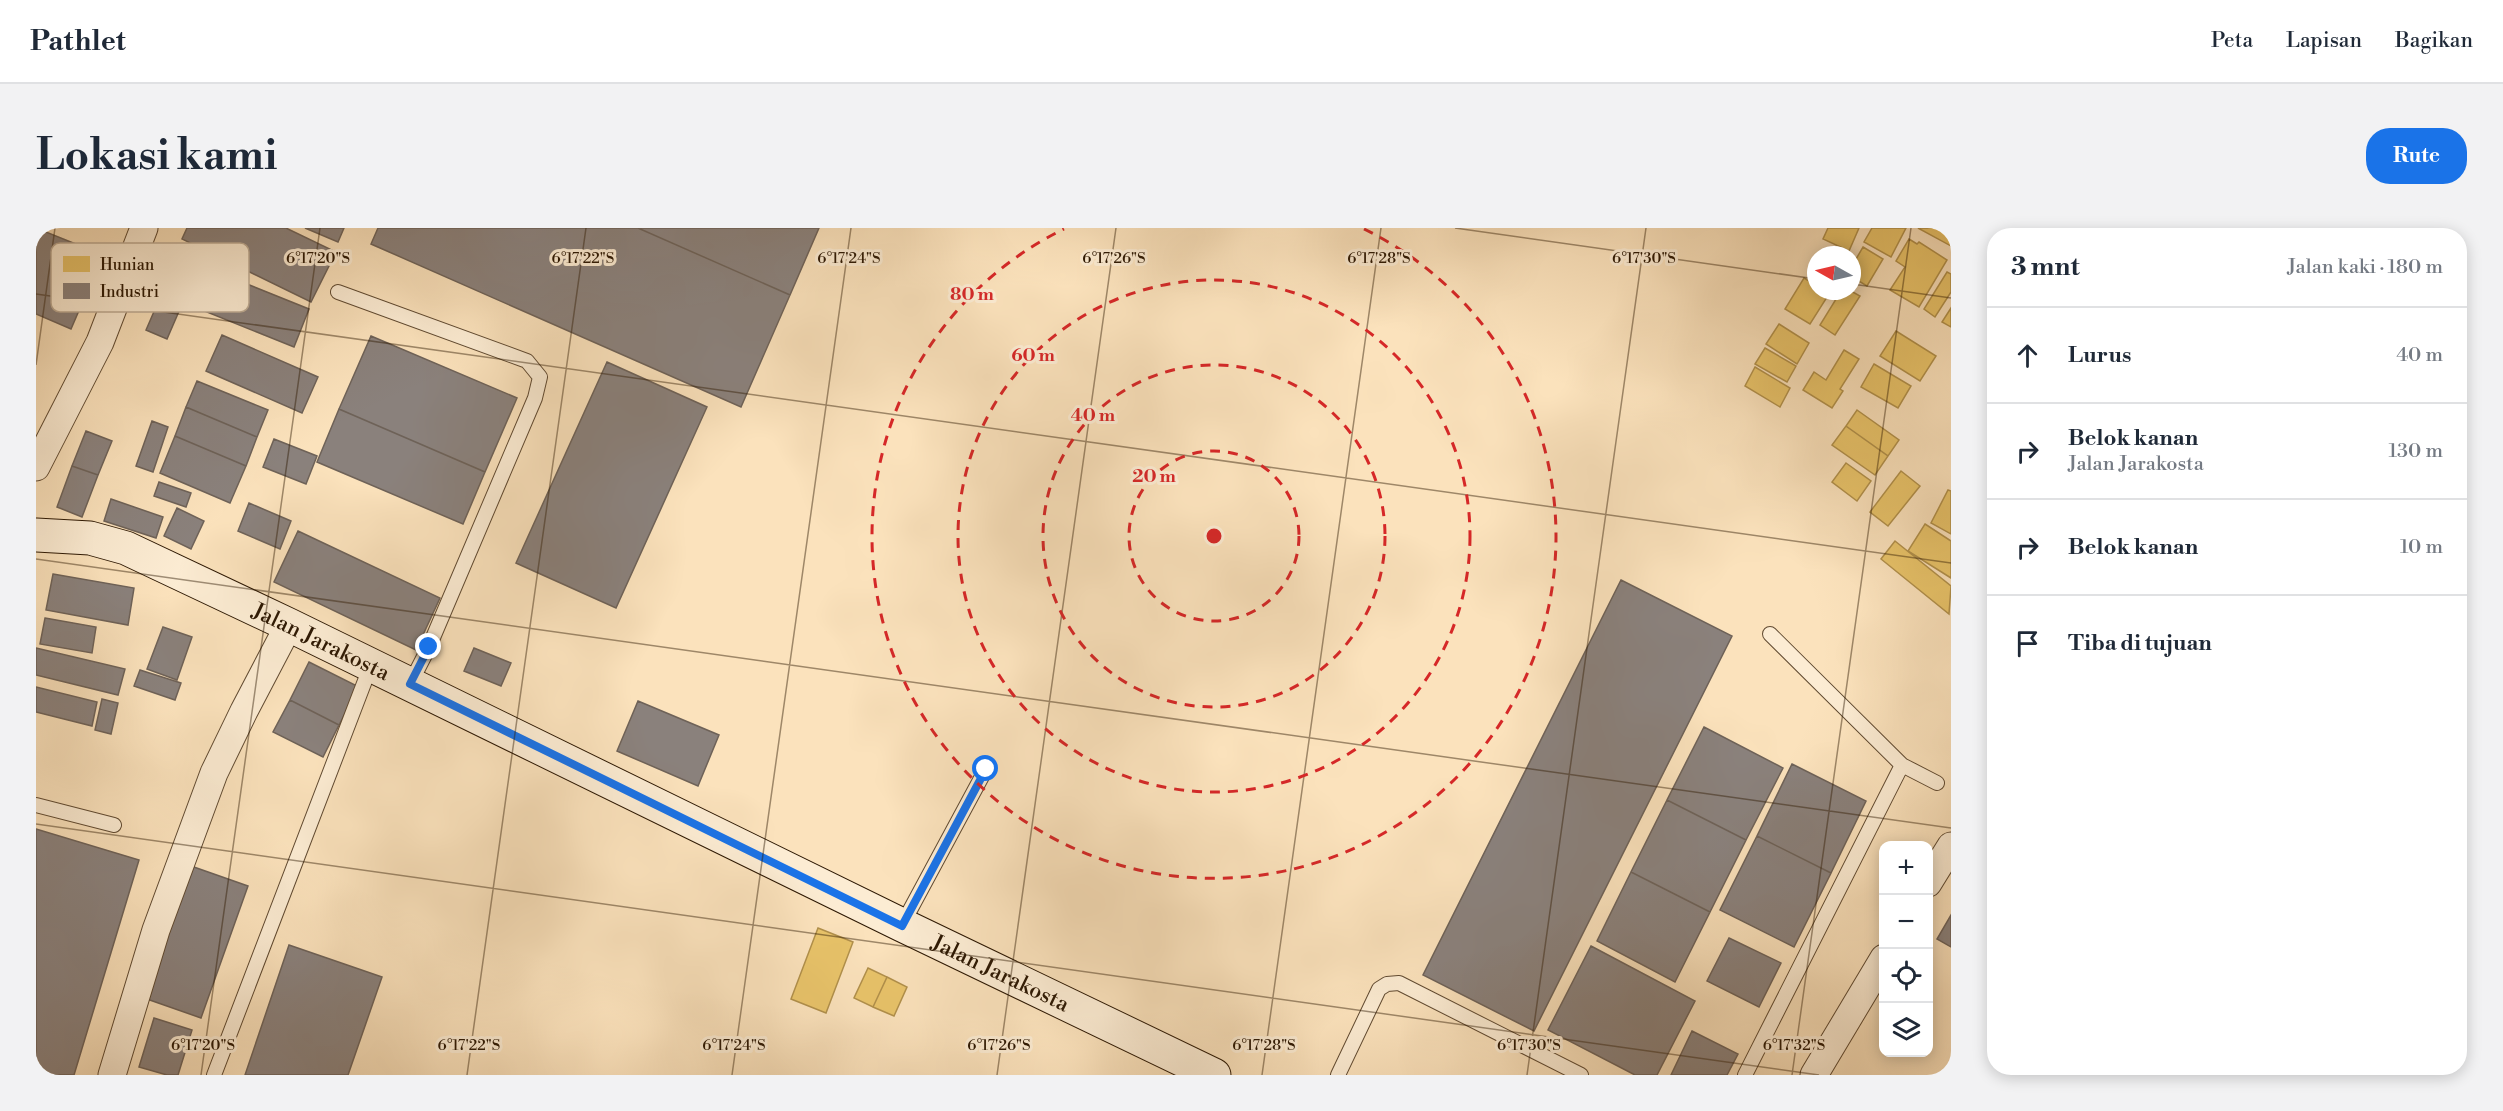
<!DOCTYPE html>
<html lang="id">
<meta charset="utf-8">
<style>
:root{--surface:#fff;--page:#f2f2f3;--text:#1f2937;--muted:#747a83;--line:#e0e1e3;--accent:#1a73e8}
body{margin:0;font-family:"Libre Bodoni",serif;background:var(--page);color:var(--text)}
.controls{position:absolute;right:18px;bottom:18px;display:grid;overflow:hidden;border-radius:12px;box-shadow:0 3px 15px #0003}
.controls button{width:54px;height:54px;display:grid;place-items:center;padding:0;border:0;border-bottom:2px solid var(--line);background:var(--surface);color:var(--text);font:30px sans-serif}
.compass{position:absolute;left:1771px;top:18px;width:54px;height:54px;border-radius:50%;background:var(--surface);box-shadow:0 3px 15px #0003;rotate:278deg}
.stop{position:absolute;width:18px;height:18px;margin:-14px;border:4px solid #1a73e8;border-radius:50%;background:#fff}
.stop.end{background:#1a73e8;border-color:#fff;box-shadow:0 2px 6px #0008}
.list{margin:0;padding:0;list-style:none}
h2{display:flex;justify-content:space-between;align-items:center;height:78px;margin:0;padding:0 24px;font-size:26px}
h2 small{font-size:20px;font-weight:400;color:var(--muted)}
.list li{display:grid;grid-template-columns:39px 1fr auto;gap:18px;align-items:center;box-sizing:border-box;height:96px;padding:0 24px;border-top:2px solid var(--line)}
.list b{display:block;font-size:22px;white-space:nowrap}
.list p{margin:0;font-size:20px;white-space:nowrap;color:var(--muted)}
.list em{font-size:20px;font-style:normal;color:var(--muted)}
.icon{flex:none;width:33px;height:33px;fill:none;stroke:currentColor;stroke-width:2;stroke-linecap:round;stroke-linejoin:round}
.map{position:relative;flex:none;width:1915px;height:847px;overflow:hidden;border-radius:24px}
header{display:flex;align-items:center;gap:36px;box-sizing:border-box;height:84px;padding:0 30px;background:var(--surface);border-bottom:2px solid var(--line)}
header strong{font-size:28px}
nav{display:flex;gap:33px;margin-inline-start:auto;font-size:21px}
.intro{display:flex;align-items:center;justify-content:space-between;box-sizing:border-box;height:144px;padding:0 36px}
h1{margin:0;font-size:42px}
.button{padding:15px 27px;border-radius:24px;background:var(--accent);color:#fff;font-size:21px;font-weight:700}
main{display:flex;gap:36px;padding:0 36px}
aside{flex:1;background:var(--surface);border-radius:24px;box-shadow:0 3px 15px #0003}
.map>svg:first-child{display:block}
</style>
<header>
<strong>Pathlet</strong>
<nav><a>Peta</a><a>Lapisan</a><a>Bagikan</a></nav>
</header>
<div class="intro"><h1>Lokasi kami</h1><a class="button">Rute</a></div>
<main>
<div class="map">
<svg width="1915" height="847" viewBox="0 0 1915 847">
<rect width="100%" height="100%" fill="#fbe2bc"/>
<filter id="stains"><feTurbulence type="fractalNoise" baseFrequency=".00333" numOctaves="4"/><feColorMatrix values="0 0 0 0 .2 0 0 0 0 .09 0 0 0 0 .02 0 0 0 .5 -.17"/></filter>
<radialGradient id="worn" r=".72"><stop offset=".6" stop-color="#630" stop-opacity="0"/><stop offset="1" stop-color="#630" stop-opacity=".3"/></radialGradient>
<!-- homes -->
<path fill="#e9c46a" stroke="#b1904b" stroke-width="1.5" d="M1792,0H1823L1813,23L1787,11Z
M1836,0H1870L1855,29L1828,14Z
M1882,0H1915V18Z
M1873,11L1881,16L1883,14L1911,32L1883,79L1854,62L1869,39L1860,33Z
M1827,19L1847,31L1831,58L1816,49V38Z
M1911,44L1915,46V64L1899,89L1888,81Z
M1768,50L1780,57V63H1789L1793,66L1774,96L1749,81Z
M1805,63H1815L1824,68L1799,107L1784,97Z
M1915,80V99L1906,94Z
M1743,96L1773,115L1761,136L1730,116Z
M1860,103L1900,128L1884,153L1844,128Z
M1729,120L1760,138L1751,154L1719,136Z
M1808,122L1823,131L1804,161L1807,163L1796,180L1767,162L1778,144L1790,152Z
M1838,136L1875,158L1862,180L1825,159Z
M1719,139L1754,160L1744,179L1709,158Z
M1821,182L1863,212L1852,228L1810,198Z
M1810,198L1852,228L1839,247L1796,217Z
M1810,235L1835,253L1821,273L1796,254Z
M1865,243L1884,258L1852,298L1834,284Z
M1912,262L1915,263V306L1895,295Z
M1889,296L1915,313V350L1872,323Z
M1859,313L1915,358L1913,386L1845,331Z
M782,700L817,714L790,785L755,771Z
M832,740L851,749L837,779L818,770Z
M851,749L871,759L858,788L837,779Z"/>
<!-- industry -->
<path fill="#8a817c" stroke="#6e6258" stroke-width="1.5" d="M0,0L67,27L35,101L0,86Z
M151,0H250L300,24L275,74L146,11Z
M269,0H308L302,14Z
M342,0H602L754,67L705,179L335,16Z
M602,0H783L754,67Z
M129,23L273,81L258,119L114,61Z
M123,72L144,81L131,111L110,102Z
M186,107L282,149L266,185L170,143Z
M335,108L481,170L449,244L303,181Z
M571,134L671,179L580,380L480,335Z
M161,153L232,182L221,209L150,179Z
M150,179L221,209L210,238L139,208Z
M303,181L449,244L427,296L281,234Z
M116,193L132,199L117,244L100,238Z
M50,203L76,213L62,247L36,238Z
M139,208L210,238L194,275L124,245Z
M238,211L281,228L270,256L227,239Z
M36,238L62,247L46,289L21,279Z
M123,254L155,265L150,279L118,268Z
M75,271L127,289L120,310L68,293Z
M213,275L255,293L244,321L202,303Z
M141,280L168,293L155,321L128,308Z
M262,303L404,370L380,422L238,354Z
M17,346L98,360L92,397L10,382Z
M1585,352L1696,408L1498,803L1387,747Z
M9,390L60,399L56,425L4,416Z
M127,399L156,409L141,452L111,441Z
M0,420L89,441L82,467L0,447Z
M438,420L475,435L465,458L428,443Z
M273,434L323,459L303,497L254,472Z
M104,442L145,455L139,472L98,458Z
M0,459L61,474L56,498L0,484Z
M66,471L82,475L75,506L59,502Z
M254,472L303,497L287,529L237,504Z
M602,473L683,507L662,558L581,523Z
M1668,499L1747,540L1710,612L1631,572Z
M1756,536L1830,573L1795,645L1721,608Z
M1631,572L1710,612L1674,684L1595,644Z
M0,601L103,632L38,847H0Z
M1721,608L1795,645L1758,719L1684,682Z
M155,638L212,658L165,790L108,770Z
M1595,644L1674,684L1639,754L1561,713Z
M1915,687V719L1901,711Z
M1693,710L1745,735L1723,779L1671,753Z
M253,717L346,749L312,847H209Z
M1555,718L1659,773L1621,847H1599L1512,802Z
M118,790L156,802L142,847H131L103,839Z
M1656,803L1702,826L1691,847H1635Z"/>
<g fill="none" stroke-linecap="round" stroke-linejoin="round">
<!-- lane casing -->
<g stroke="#604a31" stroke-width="16">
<path id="lane" d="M302,64L491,133L504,149L499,170L393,419L374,456
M1734,406L1866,537L1901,555
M0,577L78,597
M866,697L950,541
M178,847L335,437
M1302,847L1343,761L1351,756L1363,755L1545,847
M1709,847L1866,537"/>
</g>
<!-- street casing -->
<g stroke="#604a31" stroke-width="29">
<path id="street" d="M0,239L64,114L108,0
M1892,655L1915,618
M76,847L120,702L178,545L208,483L253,397
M1778,847L1848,730"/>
</g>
<!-- secondary casing -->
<g stroke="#2d1803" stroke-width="35">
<g id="secondary">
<path id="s1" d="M0,307L54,310L90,320L253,397L866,697L1178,847"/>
</g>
</g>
<!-- lane -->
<use href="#lane" stroke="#fcecd3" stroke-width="14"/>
<!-- street -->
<use href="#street" stroke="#fcecd3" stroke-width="27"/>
<!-- secondary -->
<use href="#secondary" stroke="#fcecd3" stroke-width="33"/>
</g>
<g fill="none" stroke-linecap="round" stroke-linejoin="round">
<!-- route -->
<path stroke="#1a73e8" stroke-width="8" d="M393,419L374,456L866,698L950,541"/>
</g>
<!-- ticks -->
<path fill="none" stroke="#2d1803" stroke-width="1.5" stroke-opacity="0.45" d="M1419,0L1780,51M1816,56L1915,70M0,66L1915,335M0,137L19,0M0,331L1915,600M0,596L1783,847M165,847L284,0M431,847L550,0M696,847L815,0M961,847L1080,0M1226,847L1345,0M1491,847L1610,0M1756,847L1875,0"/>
<!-- distance rings -->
<g fill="none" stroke="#d62828" stroke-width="3" stroke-dasharray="10 8">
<circle cx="1178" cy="308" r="85"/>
<circle cx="1178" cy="308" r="171"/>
<circle cx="1178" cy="308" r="256"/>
<path d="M1328 1A342 342 0 1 1 1028 1"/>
</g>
<g text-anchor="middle" stroke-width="6" stroke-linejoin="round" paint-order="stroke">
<!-- street labels -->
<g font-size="22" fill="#2d1803" stroke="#fcecd3">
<text dy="8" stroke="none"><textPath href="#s1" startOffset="308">Jalan Jarakosta</textPath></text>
<text dy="8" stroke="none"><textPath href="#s1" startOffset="1064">Jalan Jarakosta</textPath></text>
</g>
</g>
<!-- legend -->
<rect x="15" y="15" width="198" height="69" rx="9" fill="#fcecd3" stroke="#beac95" stroke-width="1.5"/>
<rect x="27" y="28" width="27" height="16" fill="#e9c46a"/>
<rect x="27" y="55" width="27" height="16" fill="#8a817c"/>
<g font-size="16" fill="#2d1803">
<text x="64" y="42">Hunian</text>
<text x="64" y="69">Industri</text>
</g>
<g font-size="15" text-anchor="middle" fill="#2d1803" stroke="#fcecd3" stroke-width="6" stroke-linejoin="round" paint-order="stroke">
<text x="282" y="35">6°17'20"S</text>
<text x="547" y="35">6°17'22"S</text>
<text x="813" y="35">6°17'24"S</text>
<text x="1078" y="35">6°17'26"S</text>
<text x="1343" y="35">6°17'28"S</text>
<text x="1608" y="35">6°17'30"S</text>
<text x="167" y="822">6°17'20"S</text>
<text x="433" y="822">6°17'22"S</text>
<text x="698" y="822">6°17'24"S</text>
<text x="963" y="822">6°17'26"S</text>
<text x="1228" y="822">6°17'28"S</text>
<text x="1493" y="822">6°17'30"S</text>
<text x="1758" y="822">6°17'32"S</text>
</g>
<circle cx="1178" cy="308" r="9" fill="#d62828" stroke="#fcecd3" stroke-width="3"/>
<g font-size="18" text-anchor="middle" font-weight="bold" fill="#d62828" stroke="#fcecd3" stroke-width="6" stroke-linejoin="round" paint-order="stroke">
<text x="936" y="72">80 m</text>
<text x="997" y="133">60 m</text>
<text x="1057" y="193">40 m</text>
<text x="1118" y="254">20 m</text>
</g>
<rect width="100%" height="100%" filter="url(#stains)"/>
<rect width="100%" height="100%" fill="url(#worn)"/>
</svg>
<div class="controls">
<button>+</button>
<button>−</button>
<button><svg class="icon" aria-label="locate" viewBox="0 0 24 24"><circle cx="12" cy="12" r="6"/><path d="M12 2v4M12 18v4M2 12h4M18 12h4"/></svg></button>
<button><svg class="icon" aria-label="layers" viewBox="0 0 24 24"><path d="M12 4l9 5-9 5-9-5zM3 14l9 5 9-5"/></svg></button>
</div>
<svg class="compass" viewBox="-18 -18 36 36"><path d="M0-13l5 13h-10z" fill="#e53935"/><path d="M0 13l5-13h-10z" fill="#747a83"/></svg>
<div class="stop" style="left:950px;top:541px"></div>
<div class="stop end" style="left:393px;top:419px"></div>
</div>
<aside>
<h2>3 mnt<small>Jalan kaki · 180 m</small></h2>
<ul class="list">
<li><svg class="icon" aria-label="ahead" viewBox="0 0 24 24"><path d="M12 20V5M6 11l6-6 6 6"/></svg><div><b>Lurus</b></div><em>40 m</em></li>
<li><svg class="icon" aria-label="right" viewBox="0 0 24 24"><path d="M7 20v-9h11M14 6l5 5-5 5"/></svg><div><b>Belok kanan</b><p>Jalan Jarakosta</p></div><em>130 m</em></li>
<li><svg class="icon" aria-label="right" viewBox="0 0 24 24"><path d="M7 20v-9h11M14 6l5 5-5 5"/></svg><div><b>Belok kanan</b></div><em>10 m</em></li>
<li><svg class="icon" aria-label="arrive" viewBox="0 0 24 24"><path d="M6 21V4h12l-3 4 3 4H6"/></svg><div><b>Tiba di tujuan</b></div></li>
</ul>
</aside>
</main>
